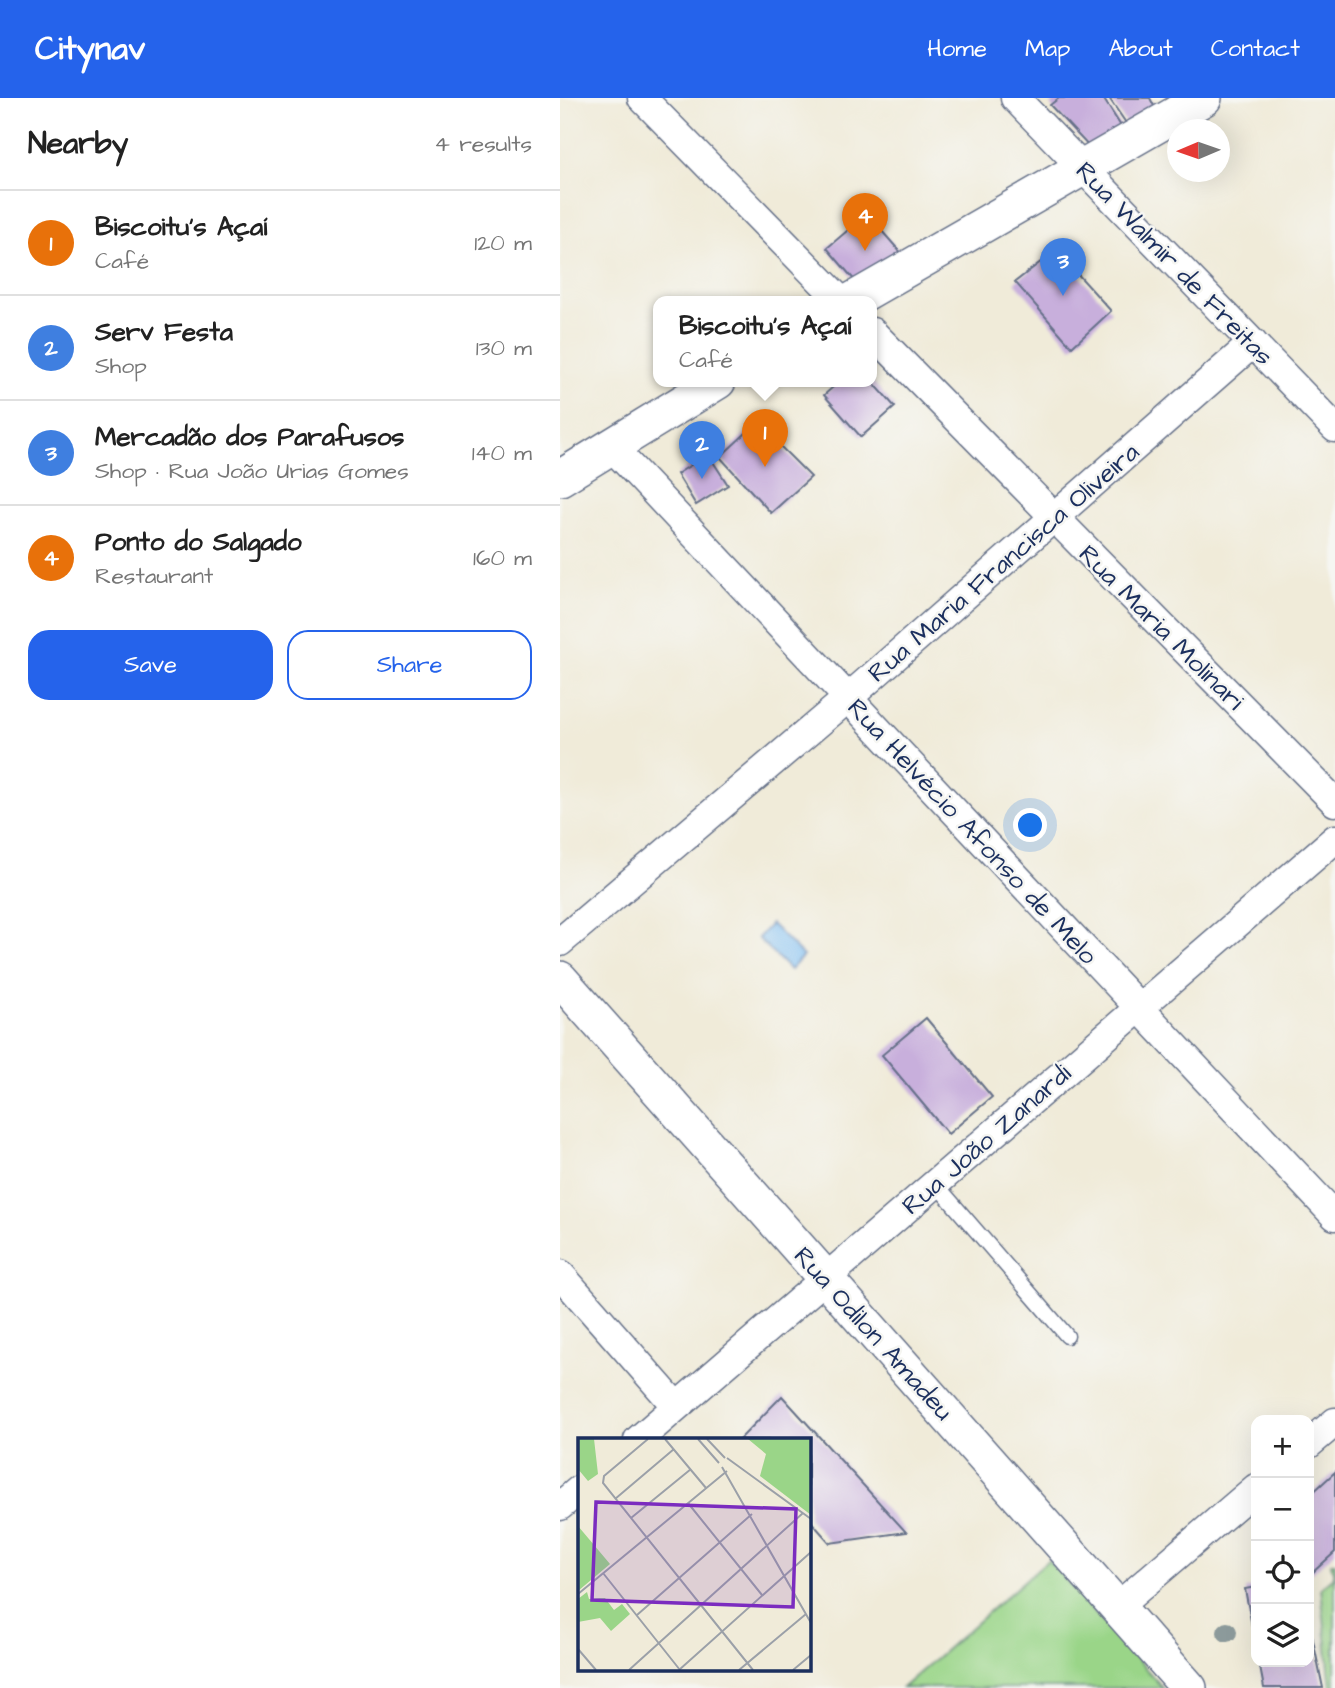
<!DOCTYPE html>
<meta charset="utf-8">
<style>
:root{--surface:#fff;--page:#f2f2f2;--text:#222;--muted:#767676;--line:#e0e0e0;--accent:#2563eb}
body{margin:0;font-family:"Architects Daughter",sans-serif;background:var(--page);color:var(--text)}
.controls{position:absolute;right:21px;bottom:21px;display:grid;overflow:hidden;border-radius:14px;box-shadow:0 7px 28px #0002}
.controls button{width:63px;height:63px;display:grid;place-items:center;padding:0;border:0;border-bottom:2px solid var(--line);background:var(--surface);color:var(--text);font:35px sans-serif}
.compass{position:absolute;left:607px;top:21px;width:63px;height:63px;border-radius:50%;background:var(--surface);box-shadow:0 7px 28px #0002;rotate:268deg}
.you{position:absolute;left:471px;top:728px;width:24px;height:24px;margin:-18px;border:5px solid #fff;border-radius:50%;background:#1a73e8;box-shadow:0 0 0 10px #1a73e833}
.badge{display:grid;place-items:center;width:46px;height:46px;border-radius:50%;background:var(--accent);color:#fff;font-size:23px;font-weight:700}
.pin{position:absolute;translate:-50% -58px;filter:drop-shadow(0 2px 4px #0008)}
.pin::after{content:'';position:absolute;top:37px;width:24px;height:21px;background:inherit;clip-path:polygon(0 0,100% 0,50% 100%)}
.popup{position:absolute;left:93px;top:198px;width:224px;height:91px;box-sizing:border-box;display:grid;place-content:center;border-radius:14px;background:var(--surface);filter:drop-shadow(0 2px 5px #0005);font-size:23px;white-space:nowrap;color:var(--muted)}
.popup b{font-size:26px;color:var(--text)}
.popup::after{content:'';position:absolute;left:50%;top:100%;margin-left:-14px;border:14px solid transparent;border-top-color:var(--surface)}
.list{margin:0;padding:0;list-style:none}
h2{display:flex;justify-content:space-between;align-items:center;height:91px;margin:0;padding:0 28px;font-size:30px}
h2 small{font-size:23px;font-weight:400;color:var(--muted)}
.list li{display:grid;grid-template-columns:46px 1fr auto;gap:21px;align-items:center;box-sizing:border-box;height:105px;padding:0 28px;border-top:2px solid var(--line)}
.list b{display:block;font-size:26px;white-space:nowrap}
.list p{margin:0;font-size:23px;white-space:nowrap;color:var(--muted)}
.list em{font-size:23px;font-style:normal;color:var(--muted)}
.actions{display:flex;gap:14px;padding:21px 28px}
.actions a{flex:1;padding:16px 0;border:2px solid var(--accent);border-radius:21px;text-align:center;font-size:24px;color:var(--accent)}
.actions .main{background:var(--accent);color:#fff}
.icon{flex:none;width:38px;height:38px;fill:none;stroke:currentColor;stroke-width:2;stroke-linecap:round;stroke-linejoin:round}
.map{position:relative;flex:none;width:775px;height:1590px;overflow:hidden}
header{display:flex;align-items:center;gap:42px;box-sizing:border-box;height:98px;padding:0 35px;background:var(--accent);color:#fff}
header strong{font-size:33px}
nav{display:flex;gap:38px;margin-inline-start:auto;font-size:24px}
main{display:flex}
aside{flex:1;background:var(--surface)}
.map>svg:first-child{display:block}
</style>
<header>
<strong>Citynav</strong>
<nav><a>Home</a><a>Map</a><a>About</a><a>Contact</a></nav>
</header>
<main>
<aside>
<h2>Nearby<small>4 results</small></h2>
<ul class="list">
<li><span class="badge" style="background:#e8710a">1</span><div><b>Biscoitu's Açaí</b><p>Café</p></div><em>120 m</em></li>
<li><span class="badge" style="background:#3f7fe0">2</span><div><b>Serv Festa</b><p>Shop</p></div><em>130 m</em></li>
<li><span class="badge" style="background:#3f7fe0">3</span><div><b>Mercadão dos Parafusos</b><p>Shop · Rua João Urias Gomes</p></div><em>140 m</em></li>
<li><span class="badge" style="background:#e8710a">4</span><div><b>Ponto do Salgado</b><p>Restaurant</p></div><em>160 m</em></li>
</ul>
<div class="actions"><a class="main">Save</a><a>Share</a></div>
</aside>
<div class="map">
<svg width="775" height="1590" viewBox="0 0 775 1590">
<rect width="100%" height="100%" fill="#f6f6f2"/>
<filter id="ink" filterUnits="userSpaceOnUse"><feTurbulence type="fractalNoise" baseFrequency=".0143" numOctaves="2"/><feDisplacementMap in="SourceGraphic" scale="14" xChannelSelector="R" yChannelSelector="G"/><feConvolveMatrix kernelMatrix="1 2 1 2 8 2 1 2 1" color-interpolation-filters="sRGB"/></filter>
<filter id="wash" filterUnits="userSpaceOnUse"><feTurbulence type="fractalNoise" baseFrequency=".00686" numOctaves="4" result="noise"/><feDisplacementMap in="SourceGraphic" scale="28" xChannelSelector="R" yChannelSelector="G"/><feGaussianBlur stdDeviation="1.57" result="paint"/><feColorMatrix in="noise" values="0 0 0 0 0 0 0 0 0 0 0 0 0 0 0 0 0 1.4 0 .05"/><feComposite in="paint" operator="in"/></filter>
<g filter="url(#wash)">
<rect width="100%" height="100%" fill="#f0ebd9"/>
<!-- green -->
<path fill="#9ad588" stroke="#5a8273" stroke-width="2" d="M488,1462L603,1590H342Z
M771,1465H775V1590H771L761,1490L774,1479Z"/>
<!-- water -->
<path fill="#7ebef3" stroke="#4c76a8" stroke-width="2" d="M211,826L243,858L230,872L198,840Z"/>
<g id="blocks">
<!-- building -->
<path fill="#c8afdc" d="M499,0H543L564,33L532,52L490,7Z
M549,0H590L596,12L568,28Z
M307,116L342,156L302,191L267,150Z
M496,152L551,213L512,249L455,184Z
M280,283H312L335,309L301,339L264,297Z
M197,325L251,379L211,415L160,359Z
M148,356L168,387L136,407L117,376Z
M366,920L432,999L388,1036L322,957Z
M222,1298L346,1434L270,1445L248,1420V1342H179Z
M775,1374V1454L752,1475L749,1472V1398Z
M696,1489V1543L695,1544L685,1491Z
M749,1523L763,1590H704L699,1564H749Z"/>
</g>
</g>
<g filter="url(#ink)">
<use href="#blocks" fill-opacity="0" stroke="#667189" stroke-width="2"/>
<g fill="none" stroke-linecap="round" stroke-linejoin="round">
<!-- service casing -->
<g stroke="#667189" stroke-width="17">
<path id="service" d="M375,1085L507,1238"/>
</g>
<!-- minor casing -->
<g stroke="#667189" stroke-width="31">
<path id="minor" d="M82,0L281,203
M455,0L775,330
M312,234L775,704
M51,348L775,1118
M0,844L288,600L693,245
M0,1176L116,1308
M78,1342L775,741
M749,1346L775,1324
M0,1408L19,1392
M557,1509L696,1390"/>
</g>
<!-- tertiary casing -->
<g stroke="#667189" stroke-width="38">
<path id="tertiary" d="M291,203L644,0
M0,380L158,283
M0,881L629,1590"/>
</g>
<!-- service -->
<use href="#service" stroke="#fff" stroke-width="14"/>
<!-- minor -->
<use href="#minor" stroke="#fff" stroke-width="28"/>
<!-- tertiary -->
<use href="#tertiary" stroke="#fff" stroke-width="35"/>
</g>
<!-- trees -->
<circle fill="#8c9a9b" cx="667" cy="1534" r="10"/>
</g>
<g text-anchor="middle" stroke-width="5" stroke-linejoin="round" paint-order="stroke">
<!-- street labels -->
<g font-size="26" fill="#1b2f5e" stroke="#f6f6f2">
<text transform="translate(615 165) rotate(46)" y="9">Rua Walmir de Freitas</text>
<text transform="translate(443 464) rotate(-41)" y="9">Rua Maria Francisca Oliveira</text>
<text transform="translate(602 529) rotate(45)" y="9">Rua Maria Molinari</text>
<text transform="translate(413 733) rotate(47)" y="9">Rua Helvécio Afonso de Melo</text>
<text transform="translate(426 1041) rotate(-41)" y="9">Rua João Zanardi</text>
<text transform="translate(314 1235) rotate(48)" y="9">Rua Odilon Amadeu</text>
</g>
</g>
<!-- overview -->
<g transform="translate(18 1340)">
<rect width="233" height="233" fill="#f0ebd9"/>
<path d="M0,1H16L20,36L10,43L0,31ZM170,1H233V77L182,38L188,16ZM0,88L32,126L0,153ZM9,154L11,161L27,160L36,172L44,166L52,176L33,193L22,180L0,184V161Z" fill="#9ad588"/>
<path fill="none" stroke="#9ba0a8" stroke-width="2" d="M70,1L26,38L25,45L175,232M87,1L128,50M120,1L141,25M129,1L147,20M149,20L233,81M144,29L233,185M37,61L96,11M110,65L184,157M53,80L113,31M25,135L102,232M0,156L149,33M59,177L174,76M0,211L18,232M51,232L225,75M101,232L233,114M161,232L228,176M215,232L233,217"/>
<path fill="#7b2cbf" fill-opacity="0.15" stroke="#7b2cbf" stroke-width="3.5" d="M18,64L218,71L215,169L14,162Z"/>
<rect width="233" height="233" fill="none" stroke="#1b2f5e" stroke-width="3.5"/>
</g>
</svg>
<div class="controls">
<button>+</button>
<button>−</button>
<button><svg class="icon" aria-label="locate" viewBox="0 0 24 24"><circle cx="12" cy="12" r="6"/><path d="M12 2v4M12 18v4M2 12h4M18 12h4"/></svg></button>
<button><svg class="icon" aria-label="layers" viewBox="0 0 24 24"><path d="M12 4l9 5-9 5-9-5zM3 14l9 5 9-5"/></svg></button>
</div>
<svg class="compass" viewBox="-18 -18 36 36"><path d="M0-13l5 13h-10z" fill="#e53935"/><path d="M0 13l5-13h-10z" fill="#767676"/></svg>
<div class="you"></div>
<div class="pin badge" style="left:205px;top:369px;background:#e8710a">1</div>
<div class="popup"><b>Biscoitu's Açaí</b>Café</div>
<div class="pin badge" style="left:142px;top:381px;background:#3f7fe0">2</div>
<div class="pin badge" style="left:503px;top:198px;background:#3f7fe0">3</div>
<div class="pin badge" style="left:305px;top:153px;background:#e8710a">4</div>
</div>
</main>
